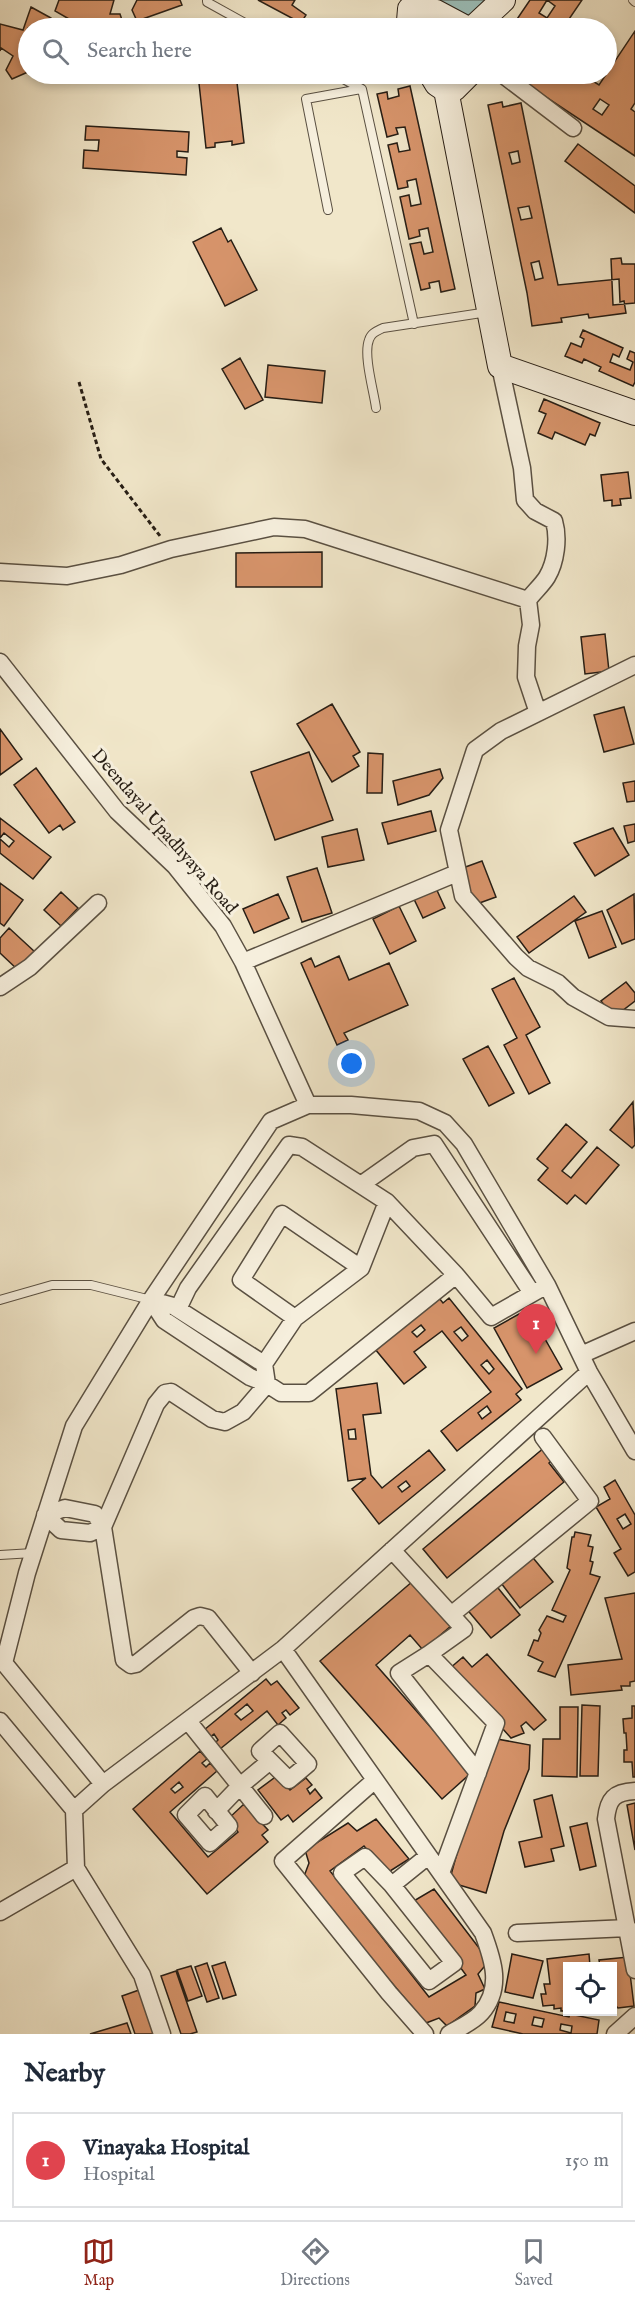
<!DOCTYPE html>
<style>
:root{--surface:#fff;--page:#f2f2f3;--text:#1f2937;--muted:#747a83;--line:#e0e1e3;--accent:#8f2418}
body{margin:0;font-family:"IM FELL English",serif;background:var(--page);color:var(--text)}
.controls{position:absolute;right:18px;bottom:18px;display:grid;overflow:hidden;border-radius:0px;box-shadow:0 3px 9px #0003}
.controls button{width:54px;height:54px;display:grid;place-items:center;padding:0;border:0;border-bottom:2px solid var(--line);background:var(--surface);color:var(--text);font:30px sans-serif}
.you{position:absolute;left:352px;top:1064px;width:21px;height:21px;margin:-15px;border:4px solid #fff;border-radius:50%;background:#1a73e8;box-shadow:0 0 0 9px #1a73e833}
.badge{display:grid;place-items:center;width:39px;height:39px;border-radius:50%;background:var(--accent);color:#fff;font-size:20px;font-weight:700}
.pin{position:absolute;translate:-50% -50px;filter:drop-shadow(0 2px 3px #0008)}
.pin::after{content:'';position:absolute;top:32px;width:21px;height:18px;background:inherit;clip-path:polygon(0 0,100% 0,50% 100%)}
.list{margin:0;padding:0;list-style:none}
h2{display:flex;justify-content:space-between;align-items:center;height:78px;margin:0;padding:0 24px;font-size:26px}
h2 small{font-size:20px;font-weight:400;color:var(--muted)}
.list li{display:grid;grid-template-columns:39px 1fr auto;gap:18px;align-items:center;box-sizing:border-box;height:96px;margin:0 12px 12px;padding:0 12px;border:2px solid var(--line);border-radius:0px}
.list b{display:block;font-size:22px;white-space:nowrap}
.list p{margin:0;font-size:20px;white-space:nowrap;color:var(--muted)}
.list em{font-size:20px;font-style:normal;color:var(--muted)}
.icon{flex:none;width:33px;height:33px;fill:none;stroke:currentColor;stroke-width:2;stroke-linecap:round;stroke-linejoin:round}
.map{position:relative;flex:none;width:635px;height:2034px;overflow:hidden}
.search{position:absolute;background:var(--surface);box-shadow:0 3px 9px #0003;left:18px;right:18px;top:18px;height:66px;display:flex;align-items:center;gap:15px;box-sizing:border-box;padding:0 21px;border-radius:33px;color:var(--muted);font-size:22px}
.sheet{height:186px;background:var(--surface)}
nav{display:flex;justify-content:space-around;align-items:center;box-sizing:border-box;height:84px;border-top:2px solid var(--line);background:var(--surface);font-size:16px;color:var(--muted)}
nav a{display:grid;justify-items:center;gap:3px}
nav .on{color:var(--accent)}
.map>svg:first-child{display:block}
</style>
<div class="map">
<svg width="635" height="2034" viewBox="0 0 635 2034">
<rect width="100%" height="100%" fill="#f1e7ca"/>
<filter id="stains"><feTurbulence type="fractalNoise" baseFrequency=".00333" numOctaves="4"/><feColorMatrix values="0 0 0 0 .2 0 0 0 0 .09 0 0 0 0 .02 0 0 0 .5 -.17"/></filter>
<radialGradient id="worn" r=".72"><stop offset=".6" stop-color="#630" stop-opacity="0"/><stop offset="1" stop-color="#630" stop-opacity=".3"/></radialGradient>
<!-- water -->
<path fill="#9bbfba" stroke="#6d7f78" stroke-width="1.5" d="M434,0H485L467,24Z"/>
<!-- building -->
<path fill="#d7946b" stroke="#271e15" stroke-width="1.5" fill-rule="evenodd" d="M59,0H114L110,14H120L124,26L116,28H76V23L55,11Z
M137,0H180L182,5L137,21L132,10Z
M258,0H295L292,5L306,15L301,23Z
M530,0H582L563,28H511ZM547,0L555,6L547,18L539,13Z
M31,7L51,18V28H28V72L12,79L6,70L13,56L1,48L0,51V24L23,30Z
M231,22V28H193V25L204,24L205,28L222,26V23Z
M635,31V103L631,109L635,112V156L511,74H553L550,78L556,82L561,75L559,74H582L599,85ZM600,99L609,105L602,115L593,109Z
M198,74H236L244,143L232,145V141L215,143V147L206,148Z
M410,86L455,289L441,292L439,281L429,283L430,288L421,290L410,244L421,242L424,254L433,252L428,228L419,230L420,236L409,239L400,197L409,195L411,206L421,204L416,179L407,181L408,187L398,189L388,145L397,143L399,152L410,150L405,127L396,128L398,134L387,137L377,94L387,92L388,99L399,96L398,89Z
M502,102L503,107L521,103L558,285L619,279L620,302L624,301L626,313L589,318L588,314L561,318L562,322L532,326L527,293L488,105ZM518,151L520,162L512,164L509,153ZM529,206L532,218L521,220L518,208ZM539,261L543,278L535,280L531,263Z
M86,126L189,132L188,152L177,151V157L187,158L186,175L83,168L84,150L98,151L99,140H85Z
M578,144L635,186V213L565,161Z
M221,228L228,242L231,240L257,290L225,306L193,242Z
M621,258L622,264H635V303L613,305L611,259Z
M583,330L623,348L619,357L613,354L610,362L630,370L633,362L627,359L630,351L635,353V382L633,386L599,371L601,367L584,359L582,363L565,356L571,343L581,347L584,339L580,337Z
M240,358L263,400L245,409L222,369Z
M268,365L325,371L322,403L265,397Z
M544,399L600,423L595,436L590,434L585,445L555,432L552,439L538,433L546,414L539,411Z
M628,472L631,498L620,499L621,505L612,506V500L604,501L601,475Z
M322,552V587H236V553Z
M605,634L609,671L585,674L581,637Z
M332,704L360,752L353,756L359,766L332,782L297,724Z
M624,707L634,744L604,752L594,715Z
M0,729L22,759L0,775Z
M309,752L333,820L275,840L251,772Z
M368,753L383,754L382,793H367Z
M36,768L75,822L63,830L60,825L49,833L14,785Z
M440,769L443,778L429,795L398,805L393,781Z
M635,781V801L627,802L623,783Z
M431,811L436,831L388,844L382,823Z
M0,818L51,857L33,879L0,853V839L9,847L14,841L4,833L0,838Z
M635,824V841L628,843L624,826Z
M613,828L629,855L595,876L574,843Z
M357,829L364,860L328,867L322,837Z
M482,861L496,897L474,905L460,869Z
M317,868L332,913L302,922L287,877Z
M0,883L23,900L4,926L0,923Z
M435,886L445,908L423,918L413,897Z
M61,892L78,908L61,926L44,910Z
M278,894L289,918L254,933L243,909Z
M634,894L635,939L622,944L607,910Z
M574,896L586,912L529,953L517,937Z
M399,906L416,941L390,954L373,919Z
M602,911L616,947L589,958L575,921Z
M9,928L35,952L18,970L0,953V938Z
M339,956L349,980L389,963L408,1005L344,1033L348,1040L337,1045L301,963L311,958L315,967Z
M514,978L540,1027L526,1035L550,1083L529,1094L504,1045L517,1038L492,989Z
M626,982L635,993V1001L614,1017L601,1001Z
M488,1046L514,1093L489,1106L463,1059Z
M633,1102L635,1145L632,1148L610,1130Z
M566,1124L587,1142L562,1171L571,1178L597,1147L619,1165L586,1204L575,1195L567,1204L538,1180L548,1168L537,1159Z
M439,1298L443,1303L449,1298L522,1389L516,1394L521,1400L457,1451L441,1431L491,1392L442,1331L414,1352L426,1367L404,1384L375,1349ZM421,1325L425,1330L417,1337L412,1332ZM461,1327L468,1336L462,1341L454,1332ZM487,1360L494,1369L489,1374L481,1365ZM487,1406L491,1412L482,1419L478,1413Z
M528,1309L562,1369L527,1388L494,1328Z
M377,1383L381,1413L363,1415L371,1475L382,1488L429,1450L445,1470L379,1524L352,1489L366,1478L348,1481L336,1389ZM355,1429L356,1439H349L348,1430ZM406,1481L410,1486L402,1492L398,1487Z
M545,1447L554,1458L549,1463L564,1482L447,1578L423,1549Z
M615,1480L635,1515V1572L628,1576L614,1553L621,1549L596,1507L610,1499L604,1487ZM625,1514L631,1524L623,1529L617,1519Z
M575,1532L591,1535L588,1546L593,1547L590,1561L593,1562L590,1574L600,1577L555,1677L538,1671L543,1662L528,1655L534,1640L538,1641L541,1633L539,1630L547,1616L563,1622L566,1616L552,1610L570,1570L567,1568L572,1537H574Z
M529,1553L553,1582L520,1608L498,1579Z
M413,1581L452,1625L423,1650L410,1635L376,1665L471,1773L442,1799L320,1661Z
M494,1583L520,1615L491,1638L465,1607Z
M635,1593V1681L630,1682V1686H621L622,1690L571,1695L568,1665L622,1659L605,1598Z
M487,1654L546,1720L534,1730L526,1722L521,1726L524,1733L511,1738L449,1669L463,1657L472,1667Z
M266,1679L271,1685L277,1681L299,1708L290,1715L286,1710L282,1713L286,1718L278,1725L267,1711L220,1749L215,1743L218,1740L214,1734L210,1737L204,1730ZM247,1704L253,1711L241,1720L235,1714Z
M582,1705L600,1706L598,1776H580Z
M632,1706H635V1777H633L632,1762H624V1750H627L626,1733H624L623,1719L632,1718Z
M560,1707H578L577,1777L542,1776L543,1739H560Z
M497,1739L530,1745L529,1769L504,1831L486,1893L449,1882L471,1803Z
M200,1751L207,1759L202,1763L206,1767L210,1763L217,1771L170,1812L208,1857L238,1832L229,1818L244,1804L268,1830L262,1835L268,1842L207,1894L133,1809ZM179,1782L183,1787L175,1793L171,1789Z
M278,1775L290,1790L306,1778L312,1785L307,1789L310,1794L315,1789L322,1798L293,1822L288,1815L281,1820L258,1790Z
M552,1795L564,1846L551,1849L554,1861L525,1867L519,1842L542,1837L534,1800Z
M635,1803V1850L627,1805Z
M376,1819L409,1859L387,1873L364,1846L330,1871L429,1997L466,1975L412,1902L434,1889L489,1961L478,1974L485,1989L476,1993L475,2006L447,2026L439,2018L426,2023L303,1879L309,1863L305,1850L348,1823L357,1831Z
M587,1823L596,1866L580,1870L570,1827Z
M512,1954L543,1961L533,1998L505,1992Z
M589,1954L590,1966H568V2011H561V2008L554,2009V2005L543,2006L541,1994H546L544,1984H550L547,1959Z
M628,1957L634,2006L618,2008L612,2002V1966H600L599,1960Z
M225,1962L236,1995L223,1999L212,1966Z
M207,1963L219,1998L207,2002L195,1967Z
M191,1966L202,1996L188,2001L177,1970Z
M176,1971L197,2032L190,2034H181L161,1976Z
M139,1990L154,2034H135L122,1996Z
M499,2002L569,2017L570,2014L599,2020L597,2034H523L492,2027ZM506,2012L516,2014L514,2023L504,2021ZM534,2017L544,2019L542,2027L532,2025ZM561,2024L572,2026L571,2033L560,2030Z
M127,2023L131,2034H90Z"/>
<g fill="none" stroke-linecap="round" stroke-linejoin="round">
<!-- lane casing -->
<g stroke="#5a5042" stroke-width="10">
<path id="lane" d="M207,0V2L254,28
M633,0L635,2
M334,74L362,89L414,324
M328,210L306,99L361,89
M376,408C374,392 363,355 369,340C371,333 377,331 383,328L488,312
M0,1300L52,1285H91L151,1300
M0,1555L33,1553"/>
</g>
<!-- street casing -->
<g stroke="#5a5042" stroke-width="19">
<path id="street" d="M502,74L573,128
M500,366L522,468L525,500L535,511L554,521C559,538 556,562 547,577C542,585 534,592 528,600L531,625L527,646L526,677L538,713
M0,572L67,576L121,565L171,549L274,527L305,529L528,600
M0,662L117,811L175,866L223,926L243,962L308,1105
M635,665L501,731L475,750L449,830L463,896L516,957L528,968L558,983L573,997L609,1017L635,1019
M243,962L457,873
M0,987L30,967L98,903
M362,1184L413,1148L434,1144L532,1293
M361,1268L282,1214L241,1280L295,1318L361,1268L387,1202
M151,1300L173,1306L264,1364L267,1384L243,1412L225,1422L212,1419L171,1392L165,1393L156,1404L103,1527L124,1660L131,1665L136,1664L194,1618L200,1616L208,1618L252,1673
M151,1300L164,1320L250,1377L267,1384L281,1393H309L456,1275
M178,1309L188,1288L289,1145L302,1147L387,1202L456,1275L491,1317L547,1285
M581,1355L635,1331
M264,1364L295,1318
M65,1508L95,1514L103,1527L90,1533L61,1530L45,1515Z
M392,1550L464,1629L429,1654L496,1723L441,1873
M451,1615L590,1501L543,1437
M283,1649L483,1933C493,1960 503,1988 481,2013C473,2022 459,2028 449,2034
M429,1654L399,1673L478,1773
M0,1658L103,1784
M4,1663L27,1573L74,1426L151,1300L271,1121L308,1105H351L419,1111L445,1123L464,1144L547,1285L589,1372L635,1451
M0,1721L74,1810L76,1868L142,1975L162,2034
M188,1721L264,1816
M375,1780L283,1861L389,1993L425,2034
M635,1791C614,1792 608,1799 606,1819L635,1970
M205,1796L229,1826L210,1843L186,1815Z
M74,1810L103,1784L283,1649L589,1372
M216,1811L240,1786L270,1761L260,1751L280,1733L308,1764L289,1780L270,1761
M365,1857L392,1885L454,1963L429,1981L342,1873Z
M392,1885L428,1856
M0,1912L76,1868
M517,1933L628,1928
M615,2034L635,2016"/>
</g>
<!-- secondary casing -->
<g stroke="#271e15" stroke-width="26">
<path id="secondary" d="M412,28L409,21L410,9L436,12L466,28
M473,28L503,0
M431,74L437,84L446,90L500,366L635,413
M446,90L454,89L469,74"/>
</g>
<!-- path -->
<path stroke="#271e15" stroke-width="3" stroke-dasharray="4.5 3" stroke-linecap="butt" d="M79,382L101,459L160,536"/>
<!-- lane -->
<use href="#lane" stroke="#f6efdd" stroke-width="8"/>
<!-- street -->
<use href="#street" stroke="#f6efdd" stroke-width="16"/>
<!-- secondary -->
<use href="#secondary" stroke="#f6efdd" stroke-width="24"/>
</g>
<g text-anchor="middle" stroke-width="6" stroke-linejoin="round" paint-order="stroke">
<!-- street labels -->
<g font-size="18" fill="#271e15" stroke="#f6efdd">
<text transform="translate(165 831) rotate(49)" y="6">Deendayal Upadhyaya Road</text>
</g>
</g>
<rect width="100%" height="100%" filter="url(#stains)"/>
<rect width="100%" height="100%" fill="url(#worn)"/>
</svg>
<div class="controls">
<button><svg class="icon" aria-label="locate" viewBox="0 0 24 24"><circle cx="12" cy="12" r="6"/><path d="M12 2v4M12 18v4M2 12h4M18 12h4"/></svg></button>
</div>
<div class="you"></div>
<div class="pin badge" style="left:536px;top:1354px;background:#e0444e">1</div>
<div class="search"><svg class="icon" aria-label="search" viewBox="0 0 24 24"><circle cx="10" cy="10" r="6"/><path d="M15 15l6 6"/></svg>Search here</div>
</div>
<section class="sheet">
<h2>Nearby<small></small></h2>
<ul class="list">
<li><span class="badge" style="background:#e0444e">1</span><div><b>Vinayaka Hospital</b><p>Hospital</p></div><em>150 m</em></li>
</ul>
</section>
<nav>
<a class="on"><svg class="icon" aria-label="map" viewBox="0 0 24 24"><path d="M3 6l6-2 6 2 6-2v14l-6 2-6-2-6 2zM9 4v14M15 6v14"/></svg>Map</a>
<a><svg class="icon" aria-label="directions" viewBox="0 0 24 24"><path d="M12 3l9 9-9 9-9-9zM9 14v-3h6M13 9l2 2-2 2"/></svg>Directions</a>
<a><svg class="icon" aria-label="saved" viewBox="0 0 24 24"><path d="M7 4h10v16l-5-4-5 4z"/></svg>Saved</a>
</nav>
